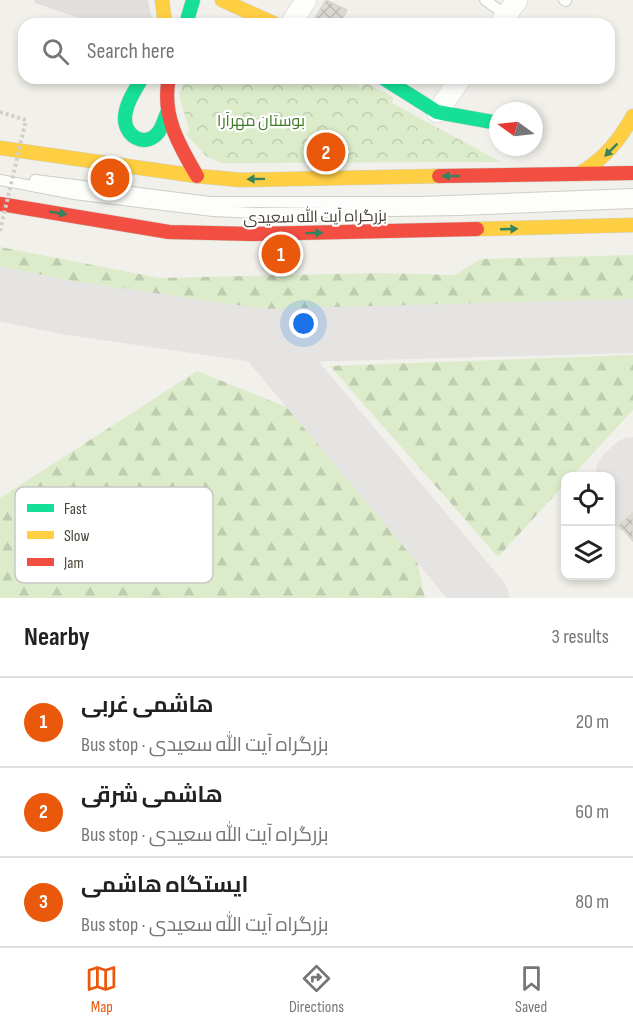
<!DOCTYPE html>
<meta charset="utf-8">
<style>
:root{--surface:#fff;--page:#f6f6f6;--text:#222;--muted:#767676;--line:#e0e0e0;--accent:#ea580c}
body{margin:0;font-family:"Sofia Sans Condensed",Cairo,sans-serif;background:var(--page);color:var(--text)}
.controls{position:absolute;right:18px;bottom:18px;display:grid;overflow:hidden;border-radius:12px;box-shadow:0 3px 9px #0003}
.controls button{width:54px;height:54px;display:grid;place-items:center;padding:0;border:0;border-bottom:2px solid var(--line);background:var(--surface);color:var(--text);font:30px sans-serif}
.compass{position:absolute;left:489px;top:102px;width:54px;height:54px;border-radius:50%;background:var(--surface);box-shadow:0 3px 9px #0003;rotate:285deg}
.you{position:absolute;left:304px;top:324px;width:21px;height:21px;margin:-15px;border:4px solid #fff;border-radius:50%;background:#1a73e8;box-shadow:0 0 0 9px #1a73e833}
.badge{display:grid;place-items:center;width:39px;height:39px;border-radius:50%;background:var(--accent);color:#fff;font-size:20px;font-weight:700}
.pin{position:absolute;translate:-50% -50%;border:3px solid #fff;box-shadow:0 2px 6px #0006}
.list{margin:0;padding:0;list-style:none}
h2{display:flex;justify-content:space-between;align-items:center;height:78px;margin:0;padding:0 24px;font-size:26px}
h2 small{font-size:20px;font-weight:400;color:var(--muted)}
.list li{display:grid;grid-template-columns:39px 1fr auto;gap:18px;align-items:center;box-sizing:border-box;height:90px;padding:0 24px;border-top:2px solid var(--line)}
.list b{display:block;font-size:22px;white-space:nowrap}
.list p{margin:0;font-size:20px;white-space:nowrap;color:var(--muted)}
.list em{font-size:20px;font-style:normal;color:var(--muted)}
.icon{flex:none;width:33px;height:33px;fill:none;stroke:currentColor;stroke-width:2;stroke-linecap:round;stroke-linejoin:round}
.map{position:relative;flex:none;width:633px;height:598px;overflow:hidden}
.search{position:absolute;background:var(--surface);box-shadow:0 3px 9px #0003;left:18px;right:18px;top:18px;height:66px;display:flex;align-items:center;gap:15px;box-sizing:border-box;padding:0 21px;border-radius:18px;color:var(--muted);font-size:22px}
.sheet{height:348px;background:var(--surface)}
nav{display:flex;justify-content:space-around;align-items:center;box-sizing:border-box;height:84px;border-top:2px solid var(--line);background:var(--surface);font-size:16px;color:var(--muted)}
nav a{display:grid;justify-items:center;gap:3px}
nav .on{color:var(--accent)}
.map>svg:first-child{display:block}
</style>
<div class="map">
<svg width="633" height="598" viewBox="0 0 633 598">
<defs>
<pattern id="forest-firs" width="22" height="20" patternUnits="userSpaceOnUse" patternTransform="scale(1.5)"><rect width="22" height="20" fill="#dceccb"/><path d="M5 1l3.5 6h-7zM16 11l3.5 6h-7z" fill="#beccaf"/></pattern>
<pattern id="park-crowns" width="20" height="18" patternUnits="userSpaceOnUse" patternTransform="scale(1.5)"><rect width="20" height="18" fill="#dceccb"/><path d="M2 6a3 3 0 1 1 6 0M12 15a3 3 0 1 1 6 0" fill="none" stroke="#beccaf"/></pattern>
<pattern id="building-cross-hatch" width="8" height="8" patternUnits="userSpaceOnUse" patternTransform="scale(1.5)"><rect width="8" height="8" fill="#dbd9d3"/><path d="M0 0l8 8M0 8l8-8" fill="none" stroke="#bdbbb6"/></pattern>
</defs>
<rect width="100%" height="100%" fill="#f1f0eb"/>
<!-- forest -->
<path fill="url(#forest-firs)" d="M0,247L160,278L379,273L455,275L481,259L633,255V305L313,317L182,312L0,284Z
M633,355V410L572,476H566L565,484L498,557L330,366Z
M197,371L294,410L415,551L425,598H0V498Z"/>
<!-- park -->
<path fill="url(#park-crowns)" d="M185,78H352L361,88L365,82L393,97L392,103L501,162L222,163L207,157L186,134L189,130L179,95Z"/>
<!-- parking -->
<path fill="#e0dfdb" d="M34,0H148L153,24H97L35,3Z"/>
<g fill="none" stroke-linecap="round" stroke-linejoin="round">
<!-- taxiway -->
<path stroke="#e5e4e2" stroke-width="54" d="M0,294L70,308L262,336L482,598
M262,336L633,326
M633,464L623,473L624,499L633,506"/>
</g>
<!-- building -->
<path fill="url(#building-cross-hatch)" stroke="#dad7d1" stroke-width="1.5" d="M326,0L347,10L340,24H326L315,18Z
M633,513V541L619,525Z"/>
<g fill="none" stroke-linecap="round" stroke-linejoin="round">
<!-- lane casing -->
<g stroke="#cfcec9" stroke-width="12">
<path id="lane" d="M485,0L506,15
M564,0L566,1
M0,180L74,194L213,211L257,213L460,210L633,203
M35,180L210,202H421L633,194"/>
</g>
<!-- street casing -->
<g stroke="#cfcec9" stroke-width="22">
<path id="street" d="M291,24L306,0
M500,24L517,0
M437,112L461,78"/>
</g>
<!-- fast casing -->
<g stroke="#d0cec2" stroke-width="15">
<path id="fast" d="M186,24L193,0
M142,78C135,90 126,103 125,117C124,135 143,148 157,134C162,129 164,120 167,113
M383,78L437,112L498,123
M534,129L536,130"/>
</g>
<!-- slow casing -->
<g stroke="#d0cec2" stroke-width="15">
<path id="slow" d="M162,0L165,24
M222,0L275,24
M0,148L197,176L241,180L439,176
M579,174C604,159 619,141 633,116
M477,229L633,225"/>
</g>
<!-- jam casing -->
<g stroke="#d0cec2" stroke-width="15">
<path id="jam" d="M169,78C161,115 179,145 197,176
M439,176L633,173
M0,204L169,232L252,234L477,229"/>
</g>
<!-- path -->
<path stroke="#d2cfcb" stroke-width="4" stroke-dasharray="3 3" stroke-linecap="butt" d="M0,112L26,120"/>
<!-- lane -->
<use href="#lane" stroke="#fdfdfc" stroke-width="10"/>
<!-- street -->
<use href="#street" stroke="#fdfdfc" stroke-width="21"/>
<!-- fast -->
<use href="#fast" stroke="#16e098" stroke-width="14"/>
<!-- slow -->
<use href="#slow" stroke="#ffcf43" stroke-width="14"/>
<!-- jam -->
<use href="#jam" stroke="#f24e42" stroke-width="14"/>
<!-- path-bridge -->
<path stroke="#d2cfcb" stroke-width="4" stroke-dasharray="3 3" stroke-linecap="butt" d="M0,231L26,120"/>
</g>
<!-- one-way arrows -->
<defs><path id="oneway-solid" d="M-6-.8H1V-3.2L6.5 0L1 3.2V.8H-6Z" transform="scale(1.5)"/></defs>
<g fill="#34825e">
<use href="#oneway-solid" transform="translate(611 150) rotate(135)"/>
<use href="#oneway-solid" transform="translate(451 176) rotate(180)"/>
<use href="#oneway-solid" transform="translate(256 179) rotate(179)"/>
<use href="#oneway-solid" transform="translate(58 213) rotate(9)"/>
<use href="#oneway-solid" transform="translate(509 229) rotate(-2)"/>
<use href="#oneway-solid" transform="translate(314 233) rotate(-1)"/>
</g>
<g text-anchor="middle" stroke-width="4.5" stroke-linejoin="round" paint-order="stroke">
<!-- park labels -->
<g font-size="16" fill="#407a29" stroke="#fff">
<text x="261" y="126">بوستان مهرآرا</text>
</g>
<!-- street labels -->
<g font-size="16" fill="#484337" stroke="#fff">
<text transform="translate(315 216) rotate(-1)" y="6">بزرگراه آیت الله سعیدی</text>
</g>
</g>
<!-- legend -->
<rect x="15" y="487" width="198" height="96" rx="9" fill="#fff" stroke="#c8c7c3" stroke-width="1.5"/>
<rect x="27" y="504" width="27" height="8" fill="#16e098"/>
<rect x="27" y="531" width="27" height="8" fill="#ffcf43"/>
<rect x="27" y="558" width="27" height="8" fill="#f24e42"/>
<g font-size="16" fill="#484337">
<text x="64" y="514">Fast</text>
<text x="64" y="541">Slow</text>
<text x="64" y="568">Jam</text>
</g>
</svg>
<div class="controls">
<button><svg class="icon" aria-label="locate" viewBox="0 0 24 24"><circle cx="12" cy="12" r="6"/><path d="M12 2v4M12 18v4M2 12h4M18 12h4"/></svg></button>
<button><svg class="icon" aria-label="layers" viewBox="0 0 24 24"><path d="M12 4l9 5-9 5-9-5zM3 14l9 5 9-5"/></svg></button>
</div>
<svg class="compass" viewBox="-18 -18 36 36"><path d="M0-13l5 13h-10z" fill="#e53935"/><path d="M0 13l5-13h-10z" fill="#767676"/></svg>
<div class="you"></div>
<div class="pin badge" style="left:281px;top:254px">1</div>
<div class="pin badge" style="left:326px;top:152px">2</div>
<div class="pin badge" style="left:110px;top:178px">3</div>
<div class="search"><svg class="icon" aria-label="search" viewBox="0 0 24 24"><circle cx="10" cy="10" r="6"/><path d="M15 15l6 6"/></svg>Search here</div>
</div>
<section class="sheet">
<h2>Nearby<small>3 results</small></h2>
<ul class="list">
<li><span class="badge">1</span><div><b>هاشمی غربی</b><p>Bus stop · بزرگراه آیت الله سعیدی</p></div><em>20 m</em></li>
<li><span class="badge">2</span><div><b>هاشمی شرقی</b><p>Bus stop · بزرگراه آیت الله سعیدی</p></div><em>60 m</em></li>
<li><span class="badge">3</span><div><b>ایستگاه هاشمی</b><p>Bus stop · بزرگراه آیت الله سعیدی</p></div><em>80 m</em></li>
</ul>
</section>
<nav>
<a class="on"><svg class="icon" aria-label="map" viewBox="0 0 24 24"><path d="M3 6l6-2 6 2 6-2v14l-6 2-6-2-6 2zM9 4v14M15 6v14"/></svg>Map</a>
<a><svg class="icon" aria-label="directions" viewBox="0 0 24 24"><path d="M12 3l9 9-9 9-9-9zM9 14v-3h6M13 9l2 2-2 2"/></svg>Directions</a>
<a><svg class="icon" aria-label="saved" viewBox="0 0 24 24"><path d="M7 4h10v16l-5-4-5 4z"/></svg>Saved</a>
</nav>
